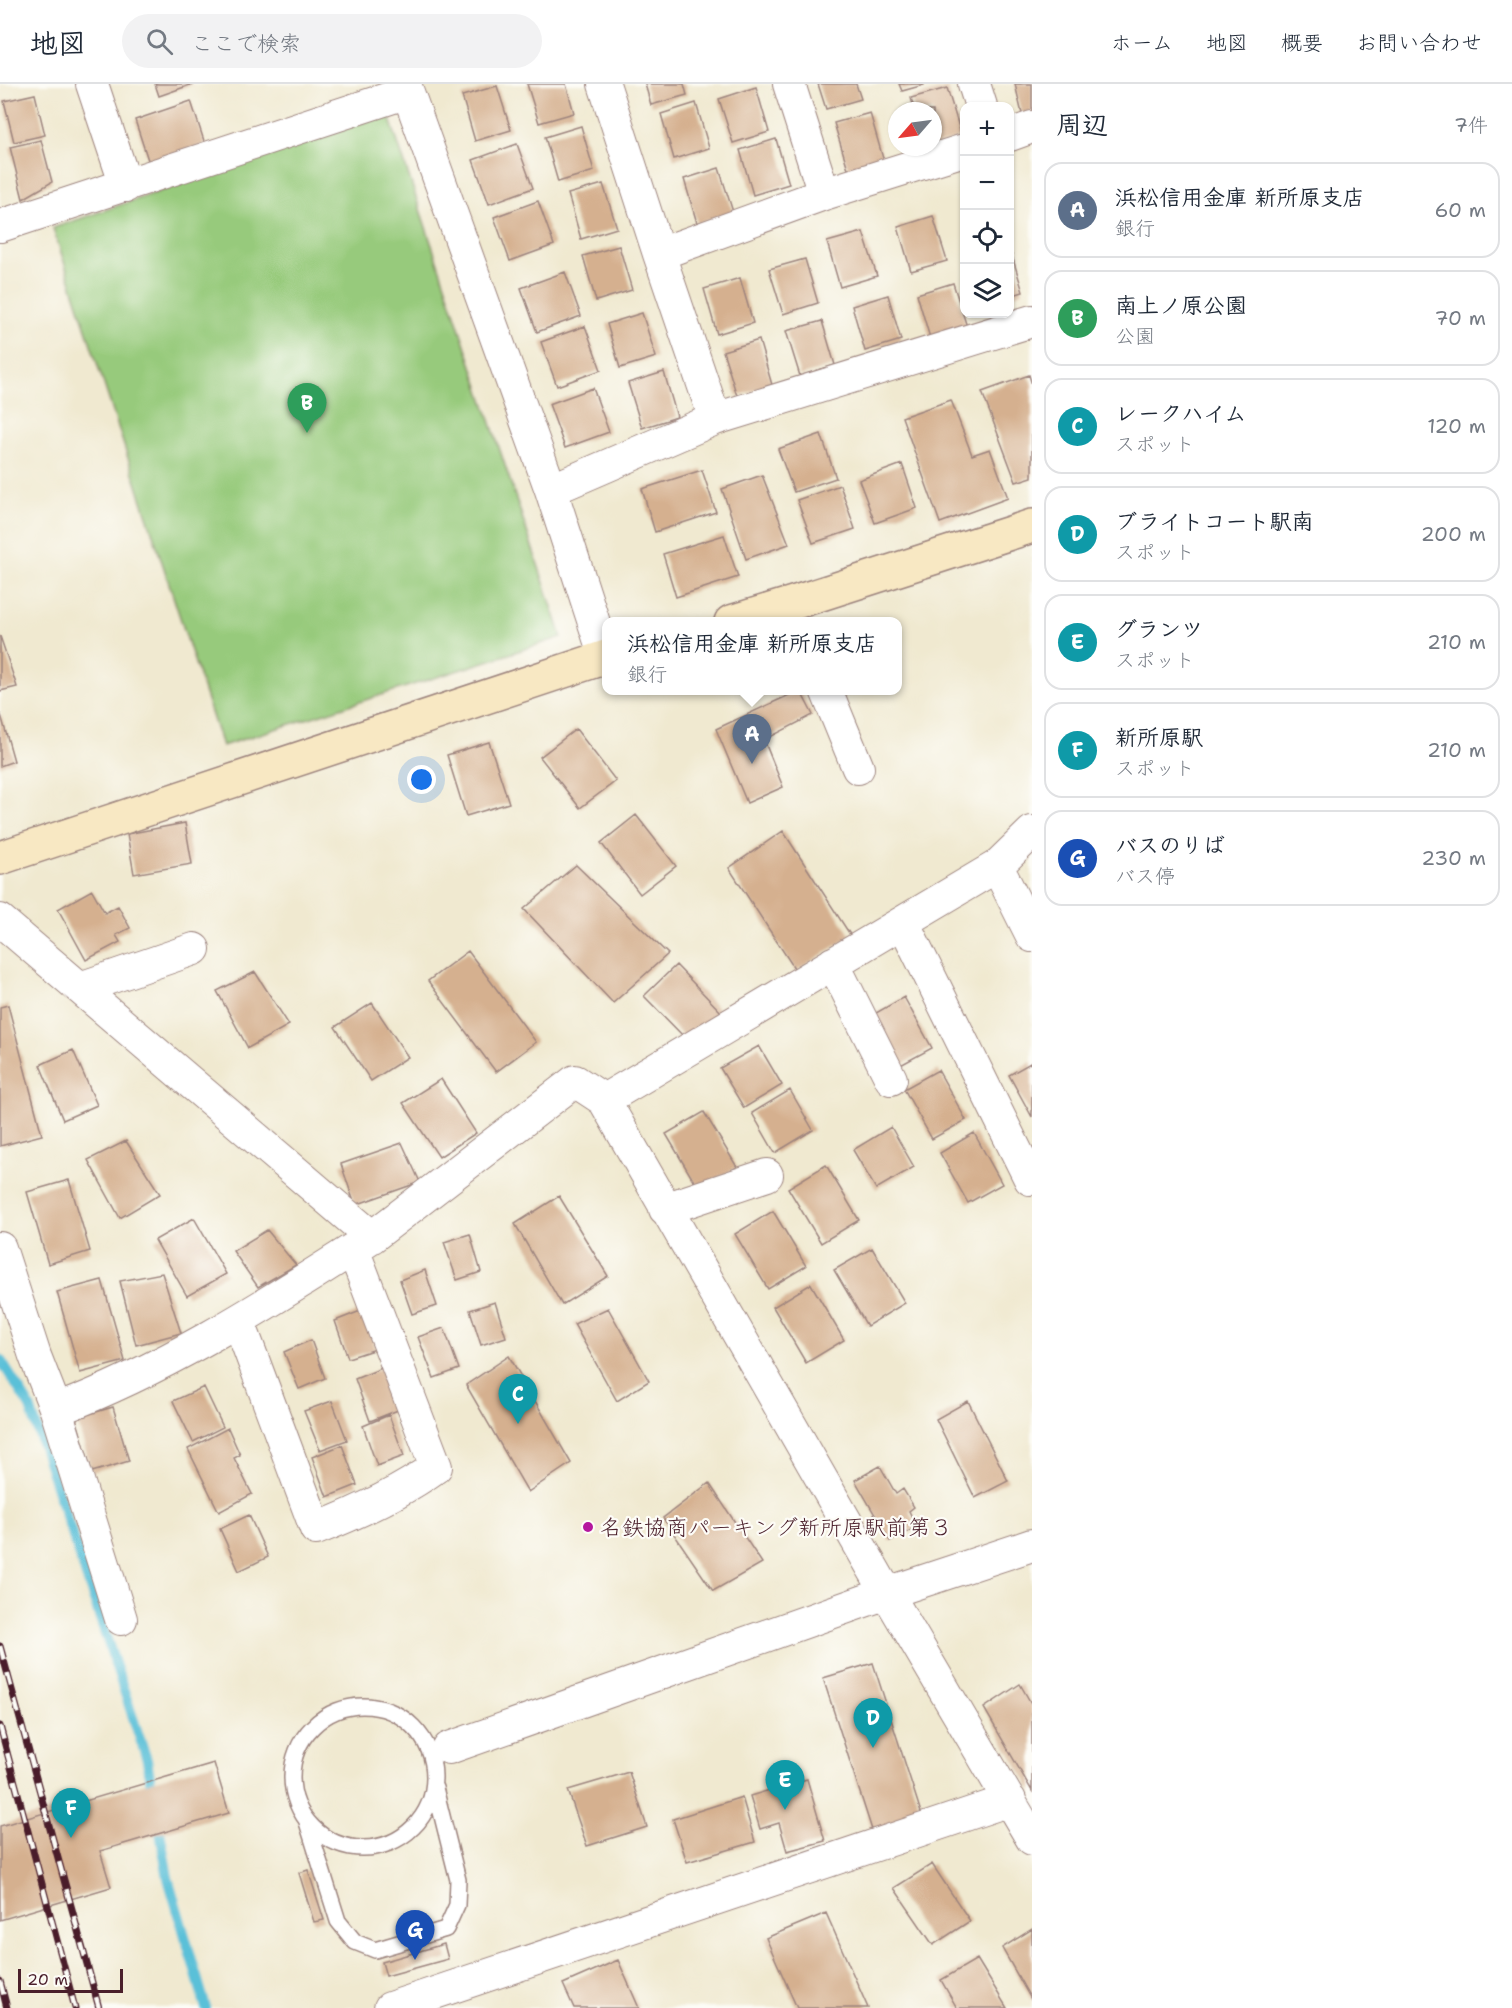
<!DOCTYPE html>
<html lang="ja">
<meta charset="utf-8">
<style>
:root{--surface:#fff;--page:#f2f2f3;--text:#1f2937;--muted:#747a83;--line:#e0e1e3;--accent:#b5179e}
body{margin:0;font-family:"Shantell Sans","Klee One",sans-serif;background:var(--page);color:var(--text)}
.controls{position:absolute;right:18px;top:18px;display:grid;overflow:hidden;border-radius:12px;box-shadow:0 2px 4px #0004}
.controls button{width:54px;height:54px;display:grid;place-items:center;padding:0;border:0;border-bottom:2px solid var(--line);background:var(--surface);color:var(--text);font:30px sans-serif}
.compass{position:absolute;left:888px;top:18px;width:54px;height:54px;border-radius:50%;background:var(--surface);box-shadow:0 2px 4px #0004;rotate:242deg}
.scale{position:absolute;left:18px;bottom:15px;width:105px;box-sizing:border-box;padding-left:6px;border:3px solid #4a1f2b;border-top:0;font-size:16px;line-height:21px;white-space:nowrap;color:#4a1f2b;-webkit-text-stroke:4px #fdfcf7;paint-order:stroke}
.you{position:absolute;left:422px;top:696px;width:21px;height:21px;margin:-15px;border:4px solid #fff;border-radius:50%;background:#1a73e8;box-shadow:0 0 0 9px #1a73e833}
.badge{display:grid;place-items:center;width:39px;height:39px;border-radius:50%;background:var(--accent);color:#fff;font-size:20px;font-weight:700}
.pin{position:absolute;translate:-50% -50px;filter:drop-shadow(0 2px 3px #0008)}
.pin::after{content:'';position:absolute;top:32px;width:21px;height:18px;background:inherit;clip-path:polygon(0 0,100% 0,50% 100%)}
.popup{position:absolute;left:602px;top:533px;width:300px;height:78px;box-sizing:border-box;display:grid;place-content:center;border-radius:12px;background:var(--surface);filter:drop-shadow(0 2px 4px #0005);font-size:20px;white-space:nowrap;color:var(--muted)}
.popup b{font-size:22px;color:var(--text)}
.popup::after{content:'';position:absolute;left:50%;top:100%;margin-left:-12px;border:12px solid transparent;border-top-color:var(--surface)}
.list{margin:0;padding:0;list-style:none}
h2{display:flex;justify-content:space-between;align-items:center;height:78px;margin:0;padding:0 24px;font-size:26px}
h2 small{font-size:20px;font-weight:400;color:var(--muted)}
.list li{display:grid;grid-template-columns:39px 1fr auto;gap:18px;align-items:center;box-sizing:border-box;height:96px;margin:0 12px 12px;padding:0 12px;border:2px solid var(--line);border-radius:18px}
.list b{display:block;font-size:22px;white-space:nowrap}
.list p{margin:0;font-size:20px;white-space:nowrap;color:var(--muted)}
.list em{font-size:20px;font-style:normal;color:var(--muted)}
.icon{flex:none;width:33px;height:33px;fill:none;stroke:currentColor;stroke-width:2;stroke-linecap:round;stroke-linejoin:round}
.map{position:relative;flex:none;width:1032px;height:1924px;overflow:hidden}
header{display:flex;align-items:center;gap:36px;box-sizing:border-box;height:84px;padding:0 30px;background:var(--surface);border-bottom:2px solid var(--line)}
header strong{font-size:28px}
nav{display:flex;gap:33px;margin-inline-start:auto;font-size:21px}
.search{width:420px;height:54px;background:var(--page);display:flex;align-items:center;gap:15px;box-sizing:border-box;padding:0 21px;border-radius:33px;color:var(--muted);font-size:22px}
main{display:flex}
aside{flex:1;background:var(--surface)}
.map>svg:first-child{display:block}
</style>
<header>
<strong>地図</strong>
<div class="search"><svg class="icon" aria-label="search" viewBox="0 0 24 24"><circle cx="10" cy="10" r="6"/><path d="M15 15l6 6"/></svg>ここで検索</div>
<nav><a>ホーム</a><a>地図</a><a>概要</a><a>お問い合わせ</a></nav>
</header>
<main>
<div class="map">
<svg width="1032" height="1924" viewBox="0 0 1032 1924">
<rect width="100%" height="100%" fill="#fdfcf7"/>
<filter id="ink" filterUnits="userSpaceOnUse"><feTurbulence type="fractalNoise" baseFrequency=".0167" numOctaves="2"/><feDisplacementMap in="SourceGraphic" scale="12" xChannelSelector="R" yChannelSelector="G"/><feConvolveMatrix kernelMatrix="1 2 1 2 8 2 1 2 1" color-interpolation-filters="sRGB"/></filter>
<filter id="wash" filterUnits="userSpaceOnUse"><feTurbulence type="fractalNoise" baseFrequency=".008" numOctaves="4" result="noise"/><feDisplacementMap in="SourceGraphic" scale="24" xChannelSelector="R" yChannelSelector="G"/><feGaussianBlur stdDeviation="1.35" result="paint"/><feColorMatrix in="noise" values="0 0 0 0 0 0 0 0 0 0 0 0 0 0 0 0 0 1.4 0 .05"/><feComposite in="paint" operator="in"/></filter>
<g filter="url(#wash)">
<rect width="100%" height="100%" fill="#f0e9d0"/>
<!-- green -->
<path fill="#97ca7b" stroke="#707453" stroke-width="1.5" d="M388,29L562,553L222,662L53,144Z"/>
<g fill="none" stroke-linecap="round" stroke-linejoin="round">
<!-- stream -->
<path stroke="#5ac0d8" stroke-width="10" d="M0,1275L30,1323L147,1676L153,1712
M158,1736L168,1794L206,1924"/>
</g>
<g id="blocks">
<!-- building -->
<path fill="#d5b08f" d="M155,0H193L159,12Z
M527,0H566L574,29L539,39Z
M645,0H684L687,11L651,21Z
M818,0H856L861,15L826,25Z
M899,0H924V1L902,7Z
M1015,0H1032V28L1022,30Z
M497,2L511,46L475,57L462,12Z
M756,3L769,48L733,59L719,15Z
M947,4L962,53L933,62V27H915L911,14Z
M35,10L45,51L14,58L4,17Z
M191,17L205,60L149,79L135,36Z
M696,19L709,64L674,75L661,30Z
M870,29L884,78L849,88L834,39Z
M581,42L594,87L558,98L545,53Z
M776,55L789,100L753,111L740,66Z
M41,56L52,98L23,115L10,63Z
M517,60L533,104L489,120L473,76Z
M719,84L733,128L697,139L684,95Z
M603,100L617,144L581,155L568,110Z
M538,117L554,161L510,177L494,133Z
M933,132L947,177L911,187L898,143Z
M863,148L877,192L840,203L827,158Z
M619,162L632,206L596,217L583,172Z
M1010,165L1023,208L1010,212Z
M805,175L818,219L783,230L769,185Z
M565,188L581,232L537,248L521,204Z
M740,194L753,239L717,250L704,205Z
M953,199L967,243L930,254L917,210Z
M888,211L901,256L865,267L852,222Z
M642,229L656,273L620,284L607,240Z
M822,237L835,281L800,292L786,247Z
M585,242L601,286L557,302L541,258Z
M759,256L772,301L737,312L723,267Z
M664,288L677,333L642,344L628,299Z
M1029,291L1032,301V393L1016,398L982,308Z
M593,304L609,348L565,364L549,320Z
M951,316L972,371L990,365L1008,414L940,439L902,333Z
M821,350L836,394L794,408L778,365Z
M902,380L917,424L875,439L859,396Z
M702,386L716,428L655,448L642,405Z
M762,391L789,460L746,475L722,405Z
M840,401L855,445L813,459L797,416Z
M724,451L738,493L676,513L663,470Z
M0,552L17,603L0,607Z
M800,606L813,631L764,656L783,703L747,719L716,645Z
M1,631L14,677L0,682V632Z
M576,645L616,697L580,724L540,673Z
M489,658L509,719L466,732L447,671Z
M636,731L676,782L640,810L601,759Z
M185,739L192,780L134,790L127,750Z
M783,747L851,852L796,887L729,784Z
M576,781L668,870L613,919L524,825Z
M92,806L105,829L118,822L130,844L116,851L120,858L86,876L58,825Z
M468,867L536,958L496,988L428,897Z
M676,881L721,928L689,958L644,912Z
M255,888L289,941L248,964L217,907Z
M904,913L932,964L897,983L869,933Z
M372,919L408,973L371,997L335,943Z
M8,921L42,1051L0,1062V923Z
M759,962L782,1001L744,1024L720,984Z
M73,966L97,1021L63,1036L40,981Z
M1032,978V1033L1009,991Z
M938,986L966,1036L932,1055L904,1005Z
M441,995L476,1049L439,1073L403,1019Z
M790,1006L813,1046L775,1069L752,1029Z
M704,1028L737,1083L699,1106L666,1050Z
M891,1043L914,1083L876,1105L853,1066Z
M974,1049L1002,1100L968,1119L940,1069Z
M126,1057L160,1110L120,1134L88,1076Z
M402,1059L420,1098L355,1121L341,1080Z
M826,1081L859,1136L821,1159L788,1104Z
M69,1096L90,1167L48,1180L27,1108Z
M559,1112L608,1192L562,1221L515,1140Z
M773,1127L806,1182L768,1205L735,1150Z
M194,1134L226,1190L187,1212L155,1156Z
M267,1146L296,1181L258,1203L233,1167Z
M470,1150L481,1188L457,1196L444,1158Z
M872,1164L905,1219L867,1242L834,1186Z
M425,1186L437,1222L412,1230L400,1196Z
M162,1189L181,1249L136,1261L120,1197Z
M102,1196L125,1277L80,1289L57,1208Z
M811,1200L844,1256L806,1279L773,1223Z
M495,1218L506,1253L481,1261L470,1226Z
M608,1224L649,1297L617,1317L574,1240Z
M363,1226L376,1265L348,1274L335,1237Z
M444,1244L459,1285L434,1294L418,1253Z
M311,1256L325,1294L299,1305L284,1268Z
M509,1272L571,1379L528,1408L466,1301Z
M382,1284L398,1326L370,1337L355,1295Z
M204,1303L223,1343L193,1358L173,1317Z
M332,1317L347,1356L320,1366L304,1327Z
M968,1317L1008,1397L975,1414L936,1335Z
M113,1323L129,1377L92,1388L76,1334Z
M389,1331L404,1372L377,1382L363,1342Z
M228,1344L240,1371L234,1374L252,1410L219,1428L188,1365Z
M342,1361L357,1401L327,1413L312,1373Z
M880,1382L896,1410L903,1405L914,1423L909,1427L917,1443L890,1457L855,1396Z
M709,1399L762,1479L713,1507L663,1434Z
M249,1431L268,1473L239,1487L220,1445Z
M873,1579L923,1735L873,1749L823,1594Z
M1020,1600L1032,1621V1707L984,1624Z
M214,1679L229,1729L100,1767L111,1803L0,1836V1742Z
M629,1688L647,1743L587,1762L568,1706Z
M807,1695L825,1757L787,1767L779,1739L760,1745L750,1712Z
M742,1713L755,1758L687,1778L673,1735Z
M932,1780L970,1837L933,1861L894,1804Z
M308,1786L324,1836L314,1838L299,1789Z
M826,1829L868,1924H797L766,1854Z
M1032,1845V1917L1002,1864Z
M444,1860L448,1875L386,1892L382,1878Z
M977,1875L1007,1924H957L941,1896Z
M618,1876L639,1924H574L563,1900Z"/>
</g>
</g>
<g filter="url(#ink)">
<use href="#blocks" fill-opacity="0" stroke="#9d847e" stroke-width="1.5"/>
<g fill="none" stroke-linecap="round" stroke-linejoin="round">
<!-- lane casing -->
<g stroke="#9d847e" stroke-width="18">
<path id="lane" d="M292 1693a71 71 0 1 1 142 0a71 71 0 1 1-142 0Z
M307,1738L338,1837L355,1858L375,1866L446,1845L457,1821L458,1796L435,1704"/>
</g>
<!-- street casing -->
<g stroke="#9d847e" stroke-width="34">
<path id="street" d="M92,0L126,102
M405,0L551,406L605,573
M604,0L659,170L715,335
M789,0L824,110
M974,0L981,22
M1010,51L1032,43
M0,142L408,8
M659,170L824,110L964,66
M551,406L715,335L1032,237
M826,606L858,684
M997,782L1032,852
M0,836L372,1153
M903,838L1030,1095
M833,879L891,995
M80,904L194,865
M604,1016L997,782L1032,748
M665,1125L767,1091
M0,1164L35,1272L56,1326C161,1287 259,1225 353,1165L372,1153L575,997L604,1016L887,1509L1032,1755
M239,1238L316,1445C357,1429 400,1409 436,1383L353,1165
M56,1326L121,1535
M449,1664L887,1509L1032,1461
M390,1924L1010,1716"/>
</g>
<!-- secondary casing -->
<g stroke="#9d847e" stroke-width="36">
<path id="secondary" d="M731,538L790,520L1032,442
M0,774L606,573"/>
</g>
<!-- lane -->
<use href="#lane" stroke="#fff" stroke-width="15"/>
<!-- street -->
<use href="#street" stroke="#fff" stroke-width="32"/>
<!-- secondary -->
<use href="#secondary" stroke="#f8e8c3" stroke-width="33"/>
<!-- rail casing -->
<g stroke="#4a1f2b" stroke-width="7">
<path id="rail" d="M0,1562L99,1924
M0,1642L75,1924
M0,1897L7,1924"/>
</g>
<!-- rail -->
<use href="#rail" stroke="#fdfcf7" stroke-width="4.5" stroke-dasharray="14" stroke-linecap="butt"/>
</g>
</g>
<!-- markers -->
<circle fill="#b5179e" stroke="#fdfcf7" stroke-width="2" cx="588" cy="1443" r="6"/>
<g text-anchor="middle" stroke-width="4.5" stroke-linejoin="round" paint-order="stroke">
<!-- poi labels -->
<g font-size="22" fill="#4a1f2b" stroke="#fdfcf7" text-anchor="start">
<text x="600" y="1451">名鉄協商パーキング新所原駅前第３</text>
</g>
</g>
</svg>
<div class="controls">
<button>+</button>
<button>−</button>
<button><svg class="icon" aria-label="locate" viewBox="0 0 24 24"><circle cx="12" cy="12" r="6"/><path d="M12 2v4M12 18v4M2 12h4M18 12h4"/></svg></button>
<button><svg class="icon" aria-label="layers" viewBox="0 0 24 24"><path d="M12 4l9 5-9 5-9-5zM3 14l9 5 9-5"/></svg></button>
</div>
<svg class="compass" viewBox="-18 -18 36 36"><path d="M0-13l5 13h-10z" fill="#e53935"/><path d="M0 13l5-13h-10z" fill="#747a83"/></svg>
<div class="scale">20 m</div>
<div class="you"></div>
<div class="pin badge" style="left:752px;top:680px;background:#5c6f8a">A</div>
<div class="popup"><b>浜松信用金庫 新所原支店</b>銀行</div>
<div class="pin badge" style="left:307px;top:349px;background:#2e9e5b">B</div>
<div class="pin badge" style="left:518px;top:1340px;background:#0f9aa8">C</div>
<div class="pin badge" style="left:873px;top:1664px;background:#0f9aa8">D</div>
<div class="pin badge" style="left:785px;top:1726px;background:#0f9aa8">E</div>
<div class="pin badge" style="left:71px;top:1754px;background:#0f9aa8">F</div>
<div class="pin badge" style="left:415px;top:1876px;background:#1a4fb4">G</div>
</div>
<aside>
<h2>周辺<small>7件</small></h2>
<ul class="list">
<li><span class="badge" style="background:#5c6f8a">A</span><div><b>浜松信用金庫 新所原支店</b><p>銀行</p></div><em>60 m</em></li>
<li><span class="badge" style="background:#2e9e5b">B</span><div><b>南上ノ原公園</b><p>公園</p></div><em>70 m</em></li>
<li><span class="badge" style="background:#0f9aa8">C</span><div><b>レークハイム</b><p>スポット</p></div><em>120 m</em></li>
<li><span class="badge" style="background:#0f9aa8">D</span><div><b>ブライトコート駅南</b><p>スポット</p></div><em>200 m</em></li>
<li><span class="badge" style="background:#0f9aa8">E</span><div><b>グランツ</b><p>スポット</p></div><em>210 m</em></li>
<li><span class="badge" style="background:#0f9aa8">F</span><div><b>新所原駅</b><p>スポット</p></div><em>210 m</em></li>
<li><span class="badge" style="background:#1a4fb4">G</span><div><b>バスのりば</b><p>バス停</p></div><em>230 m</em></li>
</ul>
</aside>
</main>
